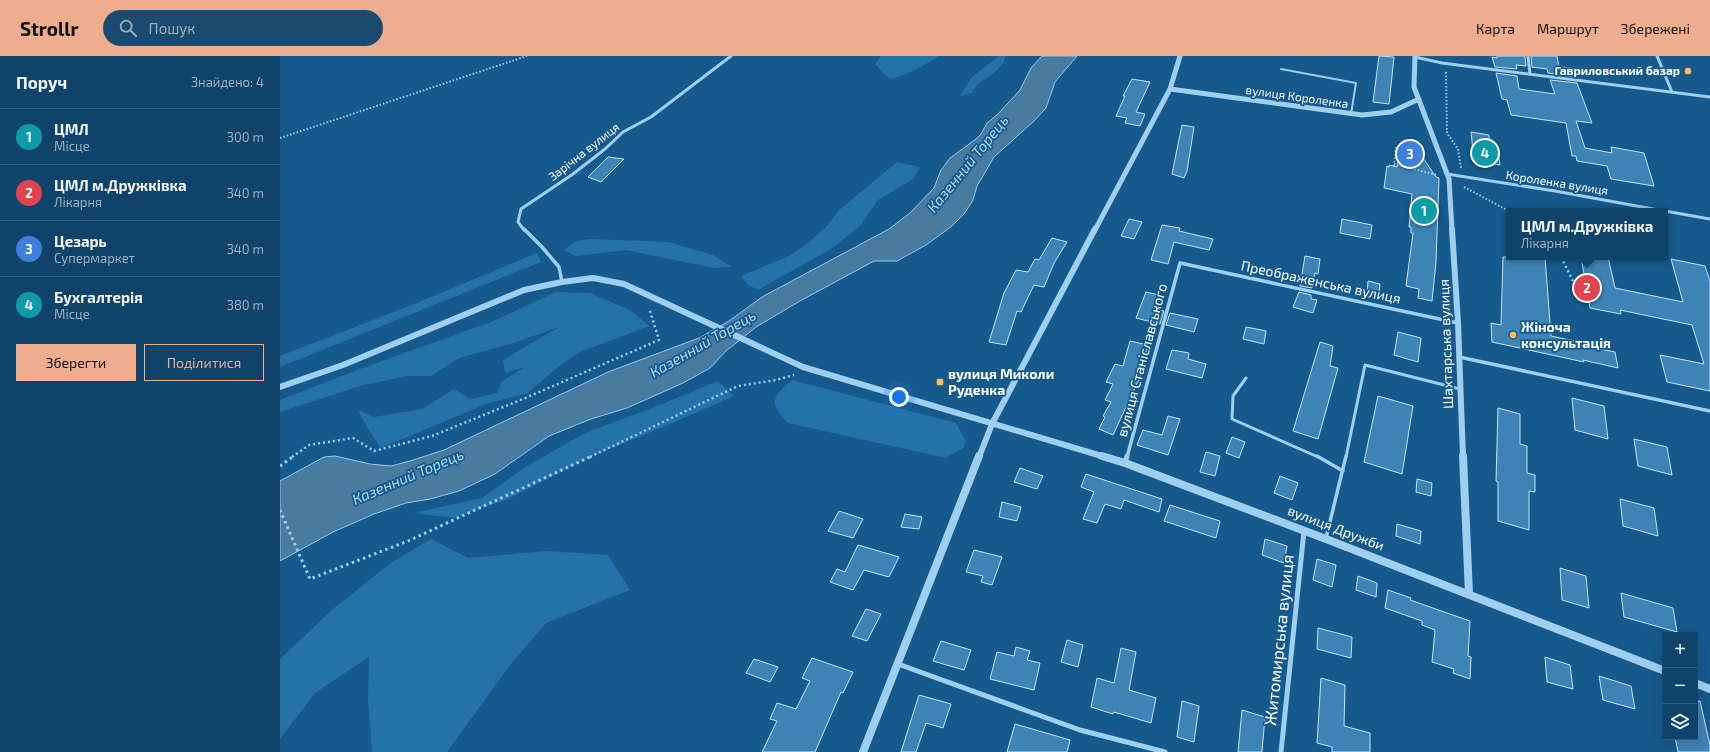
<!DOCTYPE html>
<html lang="uk">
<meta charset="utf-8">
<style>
:root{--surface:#104369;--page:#194a6f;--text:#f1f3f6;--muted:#9cb0c0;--line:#305c7d;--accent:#eead8d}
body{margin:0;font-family:"Exo 2",sans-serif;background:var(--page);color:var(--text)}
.controls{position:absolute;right:12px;bottom:12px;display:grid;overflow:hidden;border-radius:0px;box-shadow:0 4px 16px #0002}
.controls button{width:36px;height:36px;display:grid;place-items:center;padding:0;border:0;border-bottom:1px solid var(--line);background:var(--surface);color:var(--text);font:20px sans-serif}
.you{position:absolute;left:619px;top:341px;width:14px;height:14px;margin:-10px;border:3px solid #fff;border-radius:50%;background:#1a73e8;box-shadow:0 0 0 6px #1a73e833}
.badge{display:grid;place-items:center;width:26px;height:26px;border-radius:50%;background:var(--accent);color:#fff;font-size:13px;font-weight:700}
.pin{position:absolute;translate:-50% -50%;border:2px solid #fff;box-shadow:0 1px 4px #0006}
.popup{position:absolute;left:1226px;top:152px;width:162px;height:52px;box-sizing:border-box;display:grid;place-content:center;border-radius:0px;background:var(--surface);filter:drop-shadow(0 1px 3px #0005);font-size:13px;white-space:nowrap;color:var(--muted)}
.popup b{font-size:15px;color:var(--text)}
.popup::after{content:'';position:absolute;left:50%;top:100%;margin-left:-8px;border:8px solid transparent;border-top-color:var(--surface)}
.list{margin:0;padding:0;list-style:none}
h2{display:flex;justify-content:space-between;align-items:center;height:52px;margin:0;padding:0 16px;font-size:17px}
h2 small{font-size:13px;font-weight:400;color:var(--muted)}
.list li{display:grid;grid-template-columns:26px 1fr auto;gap:12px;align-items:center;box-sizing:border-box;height:56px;padding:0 16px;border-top:1px solid var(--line)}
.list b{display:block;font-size:15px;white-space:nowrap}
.list p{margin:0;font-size:13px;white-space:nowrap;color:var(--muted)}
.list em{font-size:13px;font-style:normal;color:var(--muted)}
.actions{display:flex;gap:8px;padding:12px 16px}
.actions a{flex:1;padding:9px 0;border:1px solid var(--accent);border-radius:0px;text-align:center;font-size:14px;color:var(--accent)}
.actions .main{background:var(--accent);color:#111}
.icon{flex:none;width:22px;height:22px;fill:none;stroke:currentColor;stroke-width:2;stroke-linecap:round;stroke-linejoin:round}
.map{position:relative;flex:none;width:1430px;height:696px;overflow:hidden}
header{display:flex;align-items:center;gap:24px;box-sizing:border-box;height:56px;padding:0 20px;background:var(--accent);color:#111}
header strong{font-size:19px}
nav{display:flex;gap:22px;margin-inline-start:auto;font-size:14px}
.search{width:280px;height:36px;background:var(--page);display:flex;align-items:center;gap:10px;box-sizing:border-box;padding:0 14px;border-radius:22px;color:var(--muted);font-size:15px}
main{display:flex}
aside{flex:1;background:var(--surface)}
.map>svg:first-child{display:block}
</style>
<header>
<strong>Strollr</strong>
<div class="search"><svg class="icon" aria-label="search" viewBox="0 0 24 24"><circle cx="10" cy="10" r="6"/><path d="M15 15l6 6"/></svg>Пошук</div>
<nav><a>Карта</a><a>Маршрут</a><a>Збережені</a></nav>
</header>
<main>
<aside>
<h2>Поруч<small>Знайдено: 4</small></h2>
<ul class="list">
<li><span class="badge" style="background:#0f9aa8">1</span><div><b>ЦМЛ</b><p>Місце</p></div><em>300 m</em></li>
<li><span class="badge" style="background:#e0444e">2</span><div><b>ЦМЛ м.Дружківка</b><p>Лікарня</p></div><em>340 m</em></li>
<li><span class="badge" style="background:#3f7fe0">3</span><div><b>Цезарь</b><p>Супермаркет</p></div><em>340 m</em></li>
<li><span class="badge" style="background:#0f9aa8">4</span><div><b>Бухгалтерія</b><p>Місце</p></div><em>380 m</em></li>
</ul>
<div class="actions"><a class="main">Зберегти</a><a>Поділитися</a></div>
</aside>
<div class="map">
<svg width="1430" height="696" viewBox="0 0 1430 696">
<rect width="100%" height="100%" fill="#16598c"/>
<!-- green -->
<path fill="#2572a8" d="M601,0H659C644,10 628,18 611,23L604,18L595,8Z
M719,0H726C719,21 699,21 692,37L680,40L692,21Z
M617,106L640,111L633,123L598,144L580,170L551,193L478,234L468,229L461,220L509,200L528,187L546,171L558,155Z
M311,183L388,186L433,199L452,211L434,212L346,194L296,200L284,194L296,185Z
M257,197L261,206L0,311V300L129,250Z
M276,236L310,237L352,255L369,270L298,297L273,315L248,337L206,348L101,392L88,373L78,354L94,361L142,353L174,333L190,343L217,337L222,325L245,311L225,317L223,304L279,271L234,287L179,302L151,320H128L83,329L0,356V344L85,311L211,266Z
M512,324L676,367L686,385L683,392L666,402L508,367C488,347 492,341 512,324Z
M438,325L454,340L390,368L308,402L228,443L174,462L134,457L202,442L245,411L305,377L377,350Z
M151,483L188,502L266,495L328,499L350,534L266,567L230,609L167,696H92L88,645L89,601L35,637L0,683V603L53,553L112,506Z"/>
<!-- water -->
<path fill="#497a9f" stroke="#91cbf2" d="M762,0H797L775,26L766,52L754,65L714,101L697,130L693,144L684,158L672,170L646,189L617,205H594L520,245L476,271L446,295L430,312L403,327L347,352L311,363L269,380L215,418L179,435L150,443L126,447L94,458L53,476L0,505V425L44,401L55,400L90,408L111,410L130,405L164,394L328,316L419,282L449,265L482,241L609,173L630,157L654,132L661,114L670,102L696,83L701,78L707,67L717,59L740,34L751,12Z"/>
<!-- building -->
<path fill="#3e83b5" stroke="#c5e5fb" d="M1099,0L1114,1L1109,48L1093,46Z
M1217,0H1245L1246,10L1236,9L1237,13L1215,11L1212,1L1217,2Z
M1251,0H1277L1279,11L1291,12L1295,21L1268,17L1267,13L1252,11Z
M1216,17L1237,20L1239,33L1275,38L1270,24L1297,27L1312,67L1296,65L1305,92L1332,97L1331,91L1364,97L1374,130L1331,123L1327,110L1297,105L1296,100H1292L1286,67L1231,59L1227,44L1222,43Z
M852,23L870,26L856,56L865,58L860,70L845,67L847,62L836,60L845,40H843Z
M902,69L914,71L907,115L904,122L892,118Z
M1191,76L1209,79L1210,93L1218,94L1220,109L1194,105Z
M1119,91L1130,92L1139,96L1156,121L1159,122L1156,206L1152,245L1138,242L1139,233L1126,230L1133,177H1131V171H1129L1132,138L1104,132L1107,110L1109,111V109L1117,111Z
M328,101L344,103L321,126L308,121Z
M849,163L862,166L854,183L841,180Z
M1062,163L1092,169L1090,183L1060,177Z
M882,169L900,172L899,175L933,183L929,194L894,186L888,208L871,204Z
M772,182L787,186L774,207L764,231L754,229L741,256L737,255L726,289L709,286L724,237L736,214L748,216L755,203L759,204Z
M1025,200L1040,203L1038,218L1035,217L1032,232L1020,230Z
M1223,201H1265L1271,280L1300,286L1301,289L1335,296L1338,312L1303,304L1304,306L1212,286L1211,267L1221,269Z
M1301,201H1328L1335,232L1403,246L1391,203L1425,210L1430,225V335L1387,326L1380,299L1424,308L1412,269L1340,254L1341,258L1310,252Z
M1088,225L1100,228L1099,241L1087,238Z
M866,236L879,239L875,252L884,255L880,268L856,262Z
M1019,236L1031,239V243L1037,244L1033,257L1013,251Z
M890,257L918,263L914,276L886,269Z
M966,271L986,275L984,288L963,283Z
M1118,276L1141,282L1138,306L1114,299Z
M850,285L868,289L860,321L833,379L819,373L825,361L823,360L831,346L825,344L833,328L826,326L835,308L843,310Z
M1040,286L1053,290L1050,310L1058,312L1038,383L1013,375Z
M892,294L909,297L908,303L926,308L922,322L886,313Z
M1098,340L1133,350L1122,418L1084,406Z
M1292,342L1324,350L1328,383L1295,374Z
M1218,352L1240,358V388L1247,390V417L1255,419V436L1249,435V474L1218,465V426L1216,425Z
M888,360L900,363L888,399L857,389L863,374L882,379Z
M952,381L965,386L959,402L946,397Z
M1354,383L1387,391L1392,419L1358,410Z
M926,396L940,400L935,420L920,416Z
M740,412L763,420L757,433L734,426Z
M806,418L882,443L879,456L844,444L841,453L825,448L817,467L803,463L814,436L801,431Z
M1000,420L1018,427L1012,444L994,437Z
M1137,423L1152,427L1151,440L1136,436Z
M1340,443L1374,452L1378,480L1343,470Z
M722,446L741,451L737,465L719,461Z
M890,449L940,465L936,482L884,465Z
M559,455L583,463L573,482L548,475Z
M625,458L642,461L639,473L621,471Z
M1117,468L1141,475L1140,488L1116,480Z
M985,483L1007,490L1004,507L982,499Z
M578,489L619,501L609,521L584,514L573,534L550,526L557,513L565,516Z
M694,494L722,501L712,529L701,526L703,520L686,516Z
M1037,503L1056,509L1052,531L1033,524Z
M1280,512L1306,520L1309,552L1282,544Z
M1078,520L1097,527L1096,541L1076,534Z
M1108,534L1131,542L1130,544L1190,565L1188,600L1191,601L1190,623L1173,617L1174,613L1152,606L1155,574L1142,569V565L1105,552Z
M1341,537L1393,552L1397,576L1344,561Z
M586,553L601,558L587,585L572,580Z
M1038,572L1072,581L1071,602L1037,593Z
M787,584L803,589L798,611L781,606Z
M661,585L691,594L684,614L653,605Z
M736,591L750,595L747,604L760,607L754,634L710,623L717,596L734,600Z
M841,592L856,596L849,634L876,642L871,667L834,656L833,658L811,651L817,622L834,627Z
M1265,601L1290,609L1293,633L1267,626Z
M532,602L573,616L563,637L561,636L535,696H482L497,665L490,663L497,647L516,653L530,625L522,622Z
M474,603L498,611L490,626L466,617Z
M1319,620L1351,630L1355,653L1323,644Z
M1041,622L1065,629L1064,670L1090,677V696H1052V691L1037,687Z
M639,639L671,648L663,672L646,667L636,696H621Z
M902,645L919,650L914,686L897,681Z
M1420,645L1430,689V696H1398L1395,681H1415V646Z
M962,654L985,661L982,696H958Z
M735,668L790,684L787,696H727Z"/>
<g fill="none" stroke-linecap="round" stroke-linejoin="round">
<!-- path-far2 -->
<path stroke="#9fceef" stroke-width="2" stroke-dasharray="1.5 2" stroke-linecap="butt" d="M1166,16L1167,77L1178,93L1181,112
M0,82L247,0
M1114,108L1157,119
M1114,110L1116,90
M1184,131L1229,155"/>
<!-- path-far1 -->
<path stroke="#9fceef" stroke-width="2.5" stroke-dasharray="2 3" stroke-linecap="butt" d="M1281,201L1293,225
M12,401L29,389L73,382L94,395L152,380L243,343L379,284L369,252
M310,401L458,330L496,324L514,319"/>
<!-- path -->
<path stroke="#9fceef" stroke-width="3" stroke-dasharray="2.5 3.5" stroke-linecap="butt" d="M0,410L14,400
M0,454L30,523L128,485L312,400"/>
<!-- service-far2 -->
<path stroke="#9fceef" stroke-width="2" d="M1001,13L1076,27L1071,58"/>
<!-- service-far1 -->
<path stroke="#9fceef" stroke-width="3" d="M966,322L953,340L952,363L1038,401
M1066,401L1085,309L1180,333"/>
<!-- service -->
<path stroke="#9fceef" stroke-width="3.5" d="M1037,400L1063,415
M1046,482L1066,400"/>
<!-- minor-far2 -->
<path stroke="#9fceef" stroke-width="3" d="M1248,0L1250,18
M1377,0L1392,36
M1135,1L1162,7L1430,41
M1167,118L1275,135L1384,155
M1385,155L1430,163
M244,174L238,166L241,153L293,118L325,93L343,76L371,61L451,0"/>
<!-- minor-far1 -->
<path stroke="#9fceef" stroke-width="3.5" d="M244,173L262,191L279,211L282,226
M1179,301L1430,355
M847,401L900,207L1178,267"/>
<!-- minor -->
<path stroke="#9fceef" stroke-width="5" d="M845,407L847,400
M618,608L800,674L885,696
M1001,696L1024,475"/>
<!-- tertiary-far2 -->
<path stroke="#9fceef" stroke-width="5" d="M1135,0L1134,31L1169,123L1172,174
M890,33L1082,59L1111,56L1139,43
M815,174L890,33L900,0"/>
<!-- tertiary-far1 -->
<path stroke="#9fceef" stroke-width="6" d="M1172,173L1178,267L1183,401
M0,331L63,309L244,234L282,226L313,222L344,228L523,311L825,401
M699,401L712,368L815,173"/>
<!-- tertiary -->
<path stroke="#9fceef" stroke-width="8" d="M822,400L845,407L1046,483L1385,615
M1183,400L1189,538
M1415,627L1430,633
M583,696L699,400"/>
</g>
<!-- markers -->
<g fill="#ffba5d" stroke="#16598c" stroke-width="1.5">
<circle cx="1408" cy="15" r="4"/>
<circle cx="1233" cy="279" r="4"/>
<rect x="656" y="322" width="8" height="8" rx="2"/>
</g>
<g text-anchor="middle" stroke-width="3.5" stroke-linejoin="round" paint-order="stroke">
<!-- far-poi labels -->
<g font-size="12" font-weight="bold" fill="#fff" stroke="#16598c" text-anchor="end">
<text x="1400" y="19">Гавриловський базар</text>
</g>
<!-- far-street labels -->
<g font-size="12" fill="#fff" stroke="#16598c">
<text transform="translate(1017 41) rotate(8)" y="4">вулиця Короленка</text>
<text transform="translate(304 96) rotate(-38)" y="4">Зарічна вулиця</text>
<text transform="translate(1277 127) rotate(9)" y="4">Короленка вулиця</text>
</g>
<!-- street labels -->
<g font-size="14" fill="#fff" stroke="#16598c">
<text transform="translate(1041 226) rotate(12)" y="5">Преображенська вулиця</text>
<text transform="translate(1166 288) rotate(-92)" y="5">Шахтарська вулиця</text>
<text transform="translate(862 304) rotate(-75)" y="5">вулиця Станіславського</text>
<text transform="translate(1056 472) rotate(21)" y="5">вулиця Дружби</text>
</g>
<!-- poi labels -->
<g font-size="14" font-weight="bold" fill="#fff" stroke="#16598c" text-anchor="start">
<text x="1241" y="276">Жіноча<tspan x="1241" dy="16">консультація</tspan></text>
<text x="668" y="323">вулиця Миколи<tspan x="668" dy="16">Руденка</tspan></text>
</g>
<!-- water labels -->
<g font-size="15" font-style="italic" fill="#abd8f7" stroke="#16598c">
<text transform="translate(688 108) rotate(-51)" y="5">Казенний Торець</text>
<text transform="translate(423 288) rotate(-30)" y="5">Казенний Торець</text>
<text transform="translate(128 421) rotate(-23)" y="5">Казенний Торець</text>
</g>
<!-- near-street labels -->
<g font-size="17" fill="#fff" stroke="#16598c">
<text transform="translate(999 584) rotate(-84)" y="6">Житомирська вулиця</text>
</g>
</g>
</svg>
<div class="controls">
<button>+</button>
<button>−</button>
<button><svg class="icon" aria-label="layers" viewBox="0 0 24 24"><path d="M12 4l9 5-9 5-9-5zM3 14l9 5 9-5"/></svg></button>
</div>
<div class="you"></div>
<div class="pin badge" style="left:1144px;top:155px;background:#0f9aa8">1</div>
<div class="pin badge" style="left:1307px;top:232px;background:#e0444e">2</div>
<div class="popup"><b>ЦМЛ м.Дружківка</b>Лікарня</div>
<div class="pin badge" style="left:1130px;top:98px;background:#3f7fe0">3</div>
<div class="pin badge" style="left:1205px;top:97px;background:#0f9aa8">4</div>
</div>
</main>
